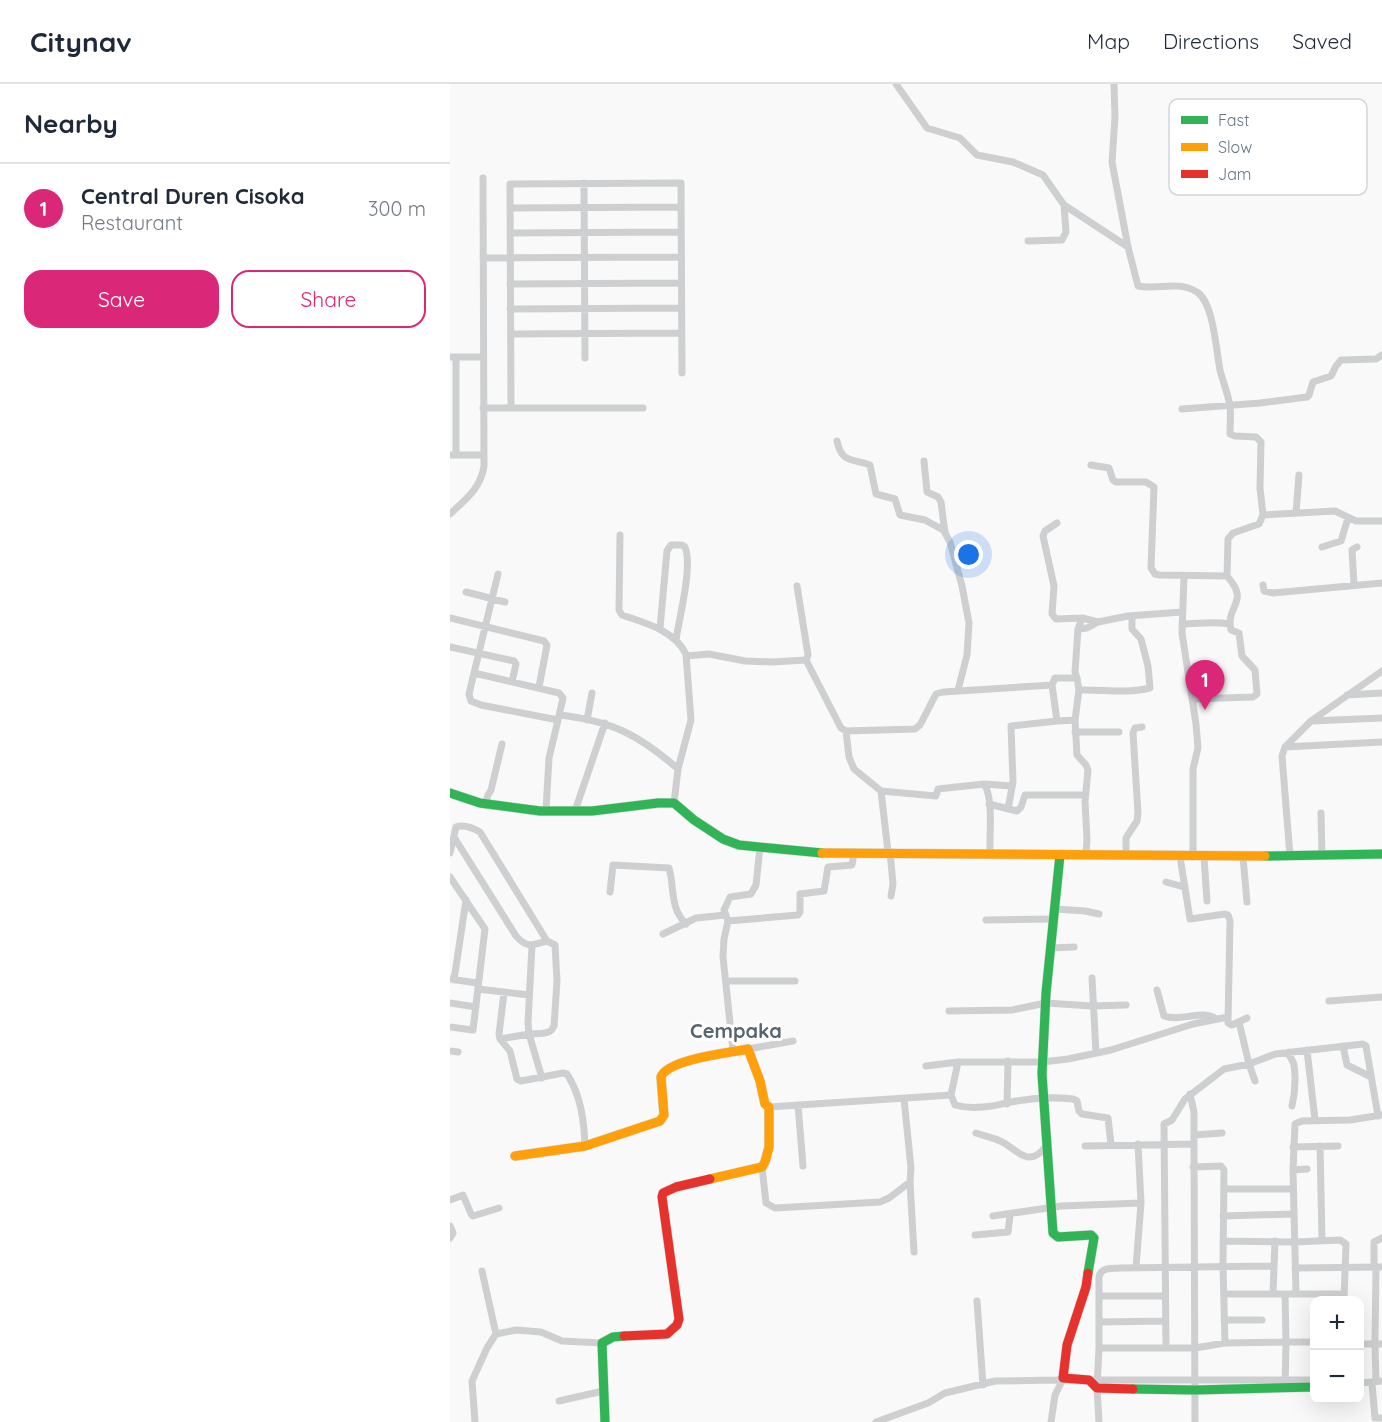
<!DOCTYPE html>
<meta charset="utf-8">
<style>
:root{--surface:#fff;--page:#f2f2f3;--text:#1f2937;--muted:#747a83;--line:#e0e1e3;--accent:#db2777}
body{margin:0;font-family:Quicksand,sans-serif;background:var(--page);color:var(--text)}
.controls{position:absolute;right:18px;bottom:18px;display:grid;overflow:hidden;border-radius:12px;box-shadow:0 6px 24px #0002}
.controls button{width:54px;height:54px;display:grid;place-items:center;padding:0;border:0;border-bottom:2px solid var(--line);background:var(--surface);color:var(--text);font:30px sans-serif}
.you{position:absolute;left:519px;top:471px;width:21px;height:21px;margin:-15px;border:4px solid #fff;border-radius:50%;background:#1a73e8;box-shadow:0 0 0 9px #1a73e833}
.badge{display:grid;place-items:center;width:39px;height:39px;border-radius:50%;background:var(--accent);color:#fff;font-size:20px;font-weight:700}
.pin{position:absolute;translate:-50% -50px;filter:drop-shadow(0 2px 3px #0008)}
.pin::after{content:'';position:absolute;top:32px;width:21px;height:18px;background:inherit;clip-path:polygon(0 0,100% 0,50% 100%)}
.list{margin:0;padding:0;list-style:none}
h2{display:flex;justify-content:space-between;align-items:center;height:78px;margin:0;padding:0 24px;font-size:26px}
h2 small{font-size:20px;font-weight:400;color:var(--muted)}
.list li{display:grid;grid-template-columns:39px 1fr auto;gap:18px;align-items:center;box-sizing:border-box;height:90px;padding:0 24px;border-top:2px solid var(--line)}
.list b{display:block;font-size:22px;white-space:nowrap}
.list p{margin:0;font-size:20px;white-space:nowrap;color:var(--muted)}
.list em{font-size:20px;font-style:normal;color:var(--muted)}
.actions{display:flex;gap:12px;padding:18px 24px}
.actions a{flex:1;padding:14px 0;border:2px solid var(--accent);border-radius:18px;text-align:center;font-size:21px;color:var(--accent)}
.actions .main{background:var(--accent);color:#fff}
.map{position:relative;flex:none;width:932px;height:1338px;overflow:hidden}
header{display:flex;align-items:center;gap:36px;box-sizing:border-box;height:84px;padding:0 30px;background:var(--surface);border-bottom:2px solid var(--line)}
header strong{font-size:28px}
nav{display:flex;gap:33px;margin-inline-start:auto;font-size:21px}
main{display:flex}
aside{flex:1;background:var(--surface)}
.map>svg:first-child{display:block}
</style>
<header>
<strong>Citynav</strong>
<nav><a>Map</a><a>Directions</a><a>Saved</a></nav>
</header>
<main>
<aside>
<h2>Nearby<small></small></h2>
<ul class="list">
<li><span class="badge">1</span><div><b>Central Duren Cisoka</b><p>Restaurant</p></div><em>300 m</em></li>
</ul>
<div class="actions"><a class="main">Save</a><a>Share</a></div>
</aside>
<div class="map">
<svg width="932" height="1338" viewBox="0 0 932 1338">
<rect width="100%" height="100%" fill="#f9f9f9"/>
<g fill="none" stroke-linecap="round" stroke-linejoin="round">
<!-- fast casing -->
<g stroke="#d5d6d7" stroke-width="10">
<path id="fast" d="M0,709L30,719L90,727H142L208,719H224L244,736L273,755L289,761L372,769
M610,771L596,909L592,990L603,1149L608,1153L641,1151L644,1154L638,1189
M815,772L932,770
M683,1305L746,1306L864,1303
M155,1338L152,1259L163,1253L174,1252"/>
</g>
<!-- slow casing -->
<g stroke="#d5d6d7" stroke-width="10">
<path id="slow" d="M372,769L815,772
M65,1072L135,1062L210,1037L214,1031L211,993C218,975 279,969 298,965L310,997L315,1020L319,1023V1063L315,1078L312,1083L260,1095"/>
</g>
<!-- jam casing -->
<g stroke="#d5d6d7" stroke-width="10">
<path id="jam" d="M638,1189L636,1203L617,1261L613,1294L639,1296L647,1304L683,1305
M174,1252L217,1250L227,1241L229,1235L212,1113L213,1109L226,1103L260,1095"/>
</g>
<!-- street -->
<path stroke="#cecfd0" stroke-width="7" d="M446,0L477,44L510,54L527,71L563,78L593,91L614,121L678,163
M664,0L665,33L662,78L678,163L688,202C709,206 727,196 747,208C764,219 766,267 770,286C773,298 778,310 780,322C781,331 780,340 780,350L785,352L806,353L811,358L810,404L813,431L885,427L906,437H932
M134,99L135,274
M60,124L231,123
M60,149L231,148
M578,157L612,156L616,148L614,121
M33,174L231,173
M60,200L231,199
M60,225L231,224
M61,250L231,249
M0,273H33
M6,273V371
M33,324H193
M61,324L60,100L231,99L232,289
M732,325L810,319L857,313L859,311L863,298L881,292L886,282L891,276L926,275L932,271
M387,357C392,380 402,374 420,381L426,410L445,415L450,431L475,436L495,447
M0,371H33
M474,377L477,408L488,413L491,418L495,449L500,458L512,502L519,539L517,571L508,606
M641,381L659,384L663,396L666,398H696L704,403L701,484L705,490L709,491L777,492L778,455L783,449L809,440L813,431
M846,429L849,391
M0,430C15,416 31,404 34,382L33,94
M170,451L169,526L172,531C195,539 224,546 236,570L241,636L228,685
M872,463L891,457L898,434
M734,493L732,549L746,640L748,664L743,685V773
M813,501L814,507L823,509L932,499
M904,501L902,466L907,463
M347,502L358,571L356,576
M16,508L55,518
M0,534L94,557L97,561L89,603
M632,534L648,538L678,532L732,528
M732,540C748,540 763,537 779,540
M210,544L217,467L221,461H232L235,463C243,482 229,535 226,556
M628,545L637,544L648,538
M0,563L64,577L66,580L62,598
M236,572L259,570L295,577L323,578L356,576L391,644L396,647L465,645L470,641L486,610L493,608L602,601L605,594H627L625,588L628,545L632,534L606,535L602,530L604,502L593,452L595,447L607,439
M24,589L109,609L113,614L108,636L31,621L21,617L19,610Z
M24,589L48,490
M629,606C652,605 677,610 700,604L698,582L691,555L682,545V532
M897,611L932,609
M742,615L803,613L807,610L805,586L792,572L789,549L781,546C775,521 801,519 777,492
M110,631C162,637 189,651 228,685L224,719
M137,636L142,609
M625,636L627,671L636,681L638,686L635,718L637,755L636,771
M607,637L625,636L629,606L627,594
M861,637L932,634
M396,647L399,673L404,685L431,707L438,768
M625,648H669
M835,663L932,658
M534,700L562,702
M431,707L486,712L488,705L534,700C544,714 539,752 540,769
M539,720L567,727L571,723L575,711H635
M35,721L38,711L41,706L52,660
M558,725L563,698L561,642L607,637L602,601
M96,726L99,674L108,636
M125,727L155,639
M871,729L872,771
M4,753L66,852C78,865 82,861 97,857L105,861L107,897L104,942C100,952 88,949 79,950L78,939L82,861
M440,768L443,800L441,812
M0,769L6,743C14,740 23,744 30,748L97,857
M676,771V754L687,737L688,729L683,649L685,644L692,643
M840,772L832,672L835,663L861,637L932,587
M730,773L740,835L775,830L778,831L780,837L778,939L782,941L797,934
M754,773L757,817
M793,773L797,818
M0,793L35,845L23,946L0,943
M716,798L734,803
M160,808L163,781L219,784C225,804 219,823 236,840
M605,825L635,827L649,830
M536,836L603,835
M278,837L348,831L350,828V810L374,807L378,783L402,781L404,769
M213,850L246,834L275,831
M600,864L624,863
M642,894L646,969
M0,895L27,899
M4,896L16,816
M276,897H345
M28,905L79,911
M707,906L714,932C730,938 753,925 766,935
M54,909L49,950L50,955L60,967L67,995L71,997L113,989L117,990C131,1012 134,1036 135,1062
M879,917L932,913
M0,919L26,923
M499,927L562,926L596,919L642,922L676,921
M789,938L799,980L805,997
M50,955L79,950L92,994
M893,962L897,981L921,993
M298,965L343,957
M857,966L865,1036
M0,967L8,968
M283,967L273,873L274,855L278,837L274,826L280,813L301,810L306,801L310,763
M839,968C839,975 843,975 844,981C846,995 845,1009 842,1022
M476,982L508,978
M740,1010L744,1028V1060
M501,1011L505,1021C525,1027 547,1021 566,1017C584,1014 605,1013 623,1015L627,1017L629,1027L632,1030L658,1034L661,1060
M454,1015L461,1084L460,1098L464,1168
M557,1020L558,977
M348,1021L353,1082
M319,1023L501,1011L508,978H592L618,975L661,966L743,940L778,933
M526,1049C534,1052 546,1054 554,1059C569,1068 580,1084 596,1062
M744,1051L772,1049
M635,1062L744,1060L745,1338
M870,1062L872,1156
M843,1063L888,1062
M312,1083L316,1119L325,1124L430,1118L439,1114L460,1098
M743,1083L771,1082L774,1086L773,1182L775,1259
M843,1086L857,1085
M774,1105H843
M0,1116L13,1111L21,1130L23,1132L49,1124
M543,1132L611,1122L691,1119
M773,1132L844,1130
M0,1142L3,1149L0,1154
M525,1151L558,1148L560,1131
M773,1157L845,1158L890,1156L896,1160L894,1216
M686,1183L691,1119L688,1060
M845,1184L932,1183
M924,1184V1158L932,1154
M32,1187L46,1250
M846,1209L843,1086L845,1040L852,1037L900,1036L932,1031
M774,1210H894
M823,1210L825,1157
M835,1210L836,1258H864
M649,1212H715
M527,1217L533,1301
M774,1236H812
M649,1238L716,1237
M910,1260H925L926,1184
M649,1264V1193C651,1183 661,1185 670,1184L823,1182
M716,1264L714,1040L722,1036L735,1015L774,985L799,980L825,970L913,960L916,962L928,1032
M644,1296H864
M926,1297L925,1260H932
M910,1299L932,1297
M922,1299L925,1334H932
M109,1317L153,1307
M25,1338L22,1297L37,1264L46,1250L66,1246L91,1248L112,1257L152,1259
M426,1338L478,1319L495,1309L545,1297L607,1296L613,1294
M601,1338L605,1311L613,1295
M649,1338L647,1304L649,1264H745L775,1259L836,1258L835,1304"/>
<!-- fast -->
<use href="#fast" stroke="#30b455" stroke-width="9"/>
<!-- slow -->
<use href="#slow" stroke="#ff9f0a" stroke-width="9"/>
<!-- jam -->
<use href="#jam" stroke="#e5322d" stroke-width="9"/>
</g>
<g text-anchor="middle" stroke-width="6" stroke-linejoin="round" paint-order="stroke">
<!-- quarter labels -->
<g font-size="20" font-weight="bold" fill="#57646e" stroke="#fff">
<text x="286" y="954">Cempaka</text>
</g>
</g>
<!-- legend -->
<rect x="719" y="15" width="198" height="96" rx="9" fill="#fff" stroke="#d1d6da" stroke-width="1.5"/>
<rect x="731" y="32" width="27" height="8" fill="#30b455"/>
<rect x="731" y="59" width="27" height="8" fill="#ff9f0a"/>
<rect x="731" y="86" width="27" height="8" fill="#e5322d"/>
<g font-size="16" fill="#657683">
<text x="768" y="42">Fast</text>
<text x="768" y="69">Slow</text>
<text x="768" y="96">Jam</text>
</g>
</svg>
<div class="controls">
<button>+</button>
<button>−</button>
</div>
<div class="you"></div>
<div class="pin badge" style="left:755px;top:626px">1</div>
</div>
</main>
